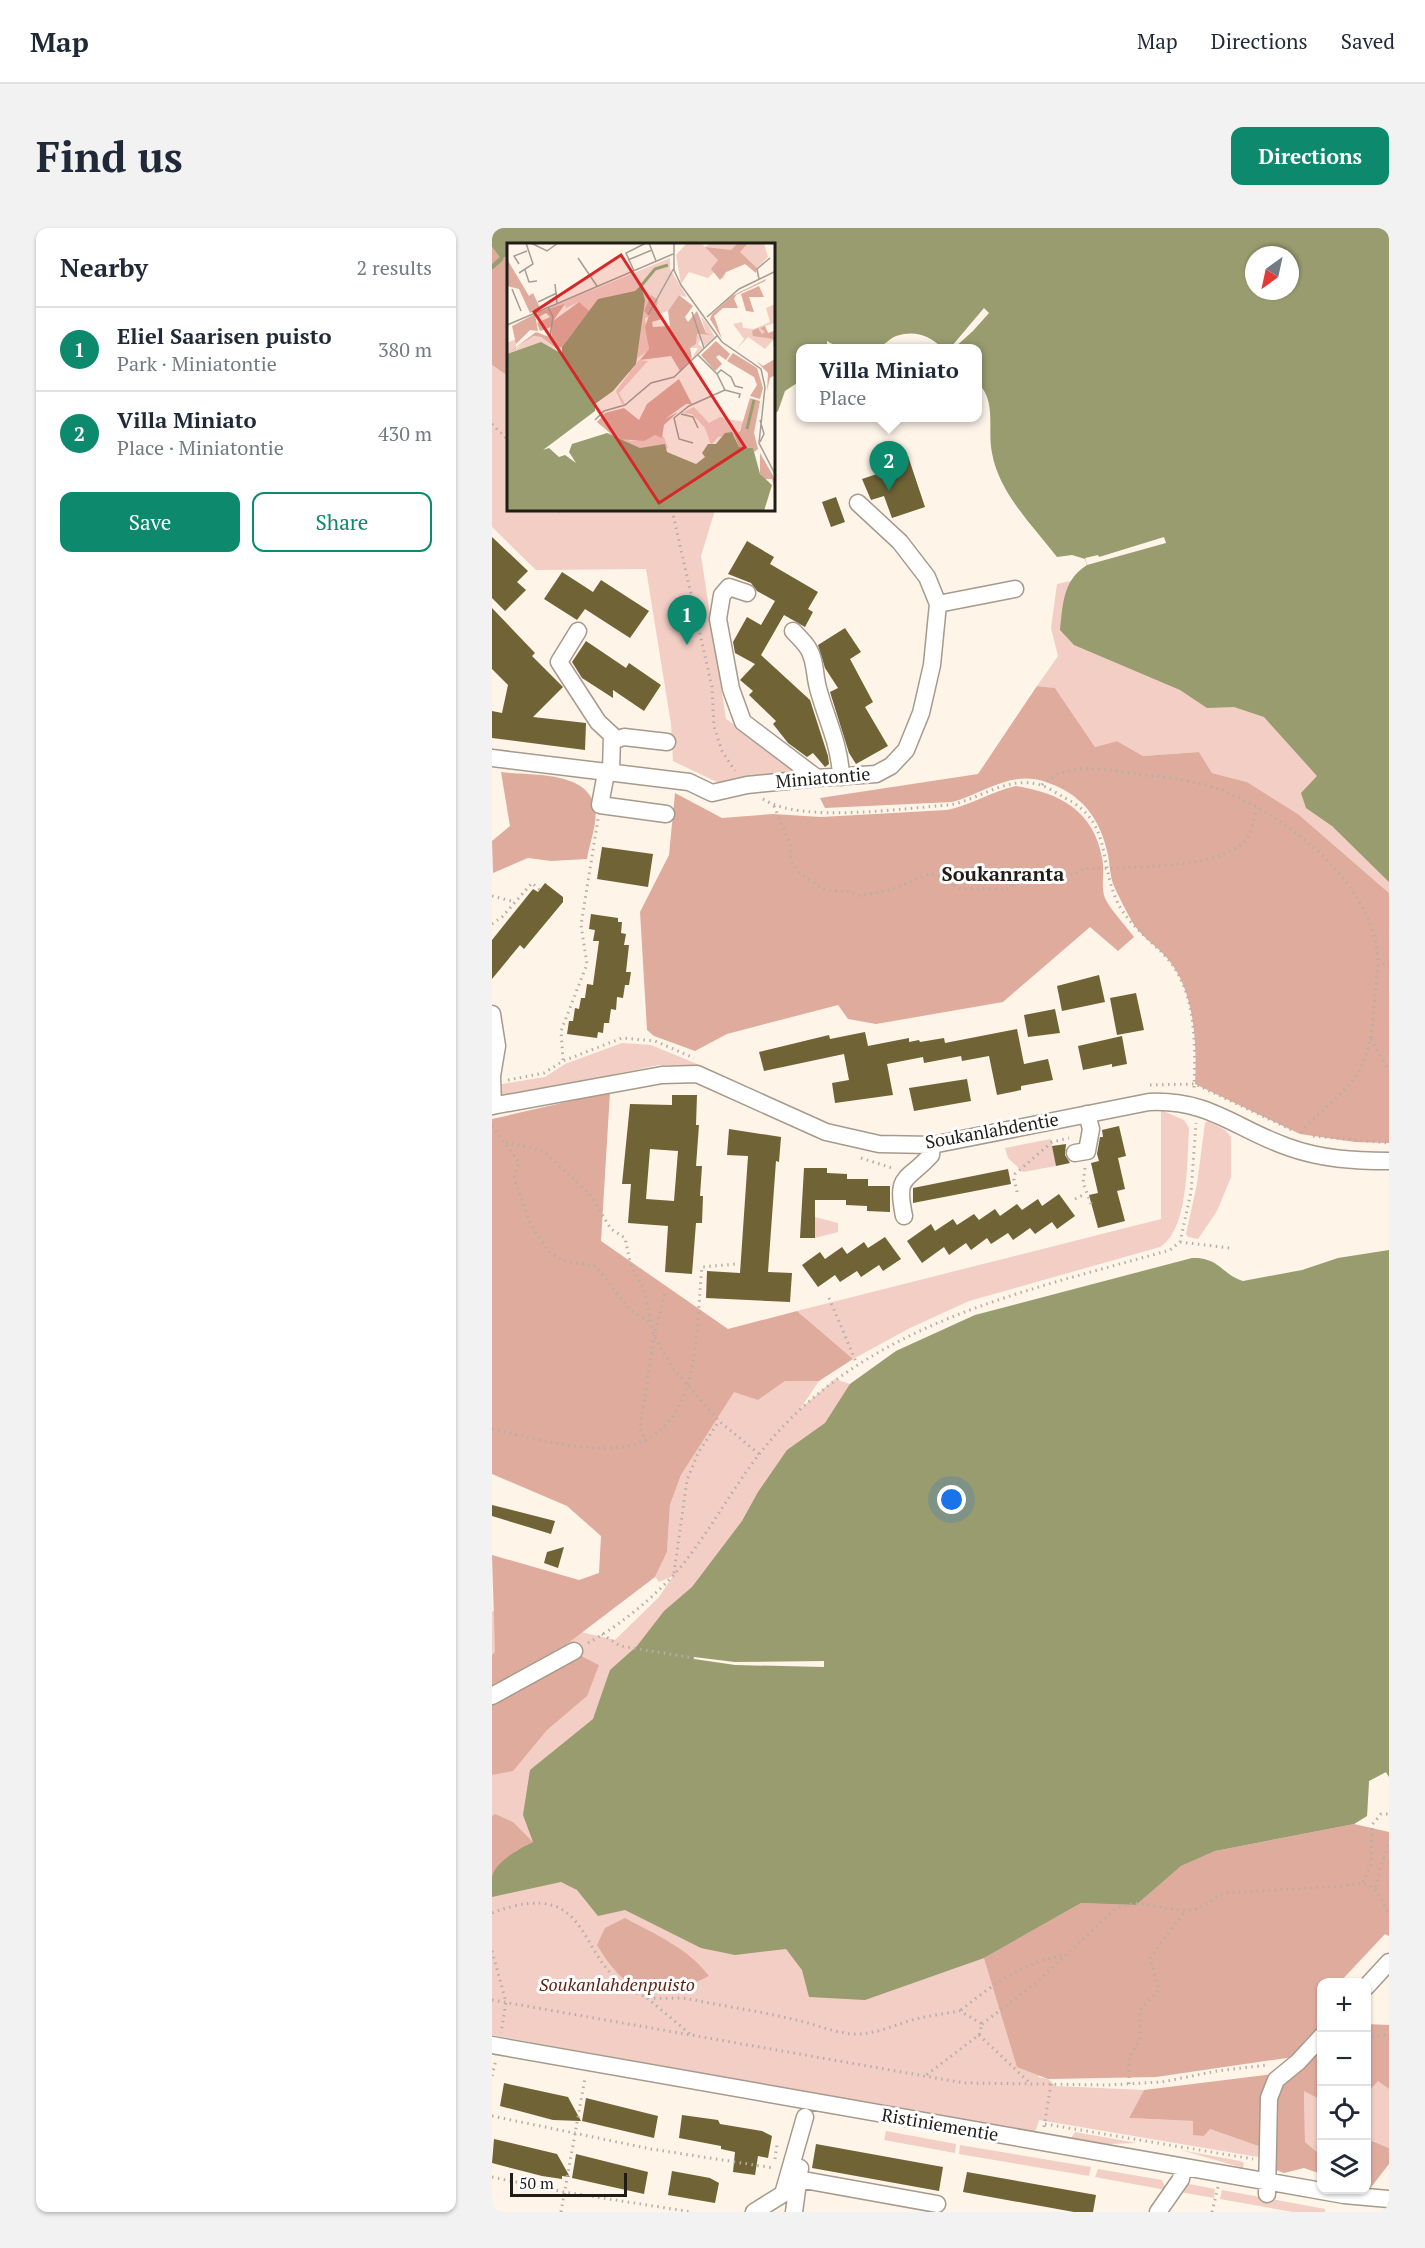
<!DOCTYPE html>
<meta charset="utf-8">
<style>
:root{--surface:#fff;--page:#f2f2f3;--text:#1f2937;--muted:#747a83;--line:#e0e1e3;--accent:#0d8a6d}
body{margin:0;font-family:"PT Serif",serif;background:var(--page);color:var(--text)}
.controls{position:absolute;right:18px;bottom:18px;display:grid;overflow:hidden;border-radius:12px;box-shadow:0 2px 4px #0004}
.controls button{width:54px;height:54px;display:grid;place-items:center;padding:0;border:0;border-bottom:2px solid var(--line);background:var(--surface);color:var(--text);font:30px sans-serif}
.compass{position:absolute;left:753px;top:18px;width:54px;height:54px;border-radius:50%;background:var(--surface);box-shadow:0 2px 4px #0004;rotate:213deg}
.scale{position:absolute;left:18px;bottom:15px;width:117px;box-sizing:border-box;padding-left:6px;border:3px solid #201c16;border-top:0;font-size:16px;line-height:21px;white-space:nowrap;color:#201c16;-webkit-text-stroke:4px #fff;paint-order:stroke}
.you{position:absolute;left:460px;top:1272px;width:21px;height:21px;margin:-15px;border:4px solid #fff;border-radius:50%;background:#1a73e8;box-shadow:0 0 0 9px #1a73e833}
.badge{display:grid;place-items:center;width:39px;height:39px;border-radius:50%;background:var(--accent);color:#fff;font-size:20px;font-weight:700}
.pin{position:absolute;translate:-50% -50px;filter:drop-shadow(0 2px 3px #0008)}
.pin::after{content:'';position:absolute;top:32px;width:21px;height:18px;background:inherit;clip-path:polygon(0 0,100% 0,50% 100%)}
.popup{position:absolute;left:304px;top:116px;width:186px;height:78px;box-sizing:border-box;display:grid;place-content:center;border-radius:12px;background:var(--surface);filter:drop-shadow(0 2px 4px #0005);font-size:20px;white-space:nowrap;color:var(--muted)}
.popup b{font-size:22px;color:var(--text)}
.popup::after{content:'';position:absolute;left:50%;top:100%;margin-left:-12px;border:12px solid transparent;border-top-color:var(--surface)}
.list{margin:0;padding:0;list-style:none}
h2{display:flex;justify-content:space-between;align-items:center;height:78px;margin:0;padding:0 24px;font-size:26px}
h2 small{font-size:20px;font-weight:400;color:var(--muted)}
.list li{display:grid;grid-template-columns:39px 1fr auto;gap:18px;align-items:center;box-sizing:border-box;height:84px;padding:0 24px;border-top:2px solid var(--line)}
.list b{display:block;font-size:22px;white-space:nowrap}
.list p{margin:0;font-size:20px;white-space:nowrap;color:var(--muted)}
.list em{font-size:20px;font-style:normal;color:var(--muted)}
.actions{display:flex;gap:12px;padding:18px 24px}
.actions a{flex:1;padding:14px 0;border:2px solid var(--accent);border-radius:12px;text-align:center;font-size:21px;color:var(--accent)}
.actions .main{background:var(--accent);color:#fff}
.icon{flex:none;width:33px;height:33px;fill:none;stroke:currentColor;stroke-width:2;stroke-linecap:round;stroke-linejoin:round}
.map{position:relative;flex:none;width:897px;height:1984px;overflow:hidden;border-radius:12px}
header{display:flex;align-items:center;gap:36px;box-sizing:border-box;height:84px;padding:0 30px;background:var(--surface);border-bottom:2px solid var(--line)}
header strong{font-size:28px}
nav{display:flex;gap:33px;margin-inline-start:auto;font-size:21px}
.intro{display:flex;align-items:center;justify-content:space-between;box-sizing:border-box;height:144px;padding:0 36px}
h1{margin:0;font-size:42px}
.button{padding:15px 27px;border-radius:12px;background:var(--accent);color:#fff;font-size:21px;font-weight:700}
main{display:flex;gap:36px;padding:0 36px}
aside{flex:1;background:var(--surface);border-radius:12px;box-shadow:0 2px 4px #0004}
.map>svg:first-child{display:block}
</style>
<header>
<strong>Map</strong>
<nav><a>Map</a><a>Directions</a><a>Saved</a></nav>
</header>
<div class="intro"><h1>Find us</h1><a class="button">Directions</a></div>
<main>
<aside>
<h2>Nearby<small>2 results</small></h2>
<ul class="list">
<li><span class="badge">1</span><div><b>Eliel Saarisen puisto</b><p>Park · Miniatontie</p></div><em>380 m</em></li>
<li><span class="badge">2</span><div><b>Villa Miniato</b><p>Place · Miniatontie</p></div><em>430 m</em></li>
</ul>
<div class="actions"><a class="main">Save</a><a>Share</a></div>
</aside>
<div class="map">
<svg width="897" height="1984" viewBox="0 0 897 1984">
<rect width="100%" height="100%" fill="#fef4e8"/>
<!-- green -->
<path fill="#f2cec5" d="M0,137L16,148V282H223L209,328L234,491L275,518L304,546L231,557L181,533L179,496L154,341L44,342L0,299Z
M578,353L593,375L897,359V665L806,586L755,554L720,545L707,524L651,528L625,513L603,519L563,460L545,458L566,428L559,400L565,356Z
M130,815L159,817L210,838L167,837L4,871V857L53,849L73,836Z
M669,882L692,892L697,900C695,931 697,1002 668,1019L477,1073L418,1100L361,1131L305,1083L669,991Z
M716,893L733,902L739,909V949L725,983L706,1011L696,1009L694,1006L705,956L713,895Z
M559,911L564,938L531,944L516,930L513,920Z
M323,989L346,995V1004L323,1010Z
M483,1087L859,1358L897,1549L894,1544L877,1553L875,1588L862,1596L722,1623L546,1849L556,1851L564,1858L652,1862L637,1890L701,1893L712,1908L718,1901L772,1920V1930L547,1892L544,1902L539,1904L0,1807V1383L123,1412L167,1369L181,1348L167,1354L163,1349L175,1324L178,1277L189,1247L242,1163L266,1172L293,1153H327L308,1181L343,1151L358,1156L404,1123Z
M886,1852L897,1861V1920L875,1911L874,1865Z
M812,1862L829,1872V1914L825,1924L813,1914Z
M394,1903L464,1916L463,1925L392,1912Z
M583,1904L645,1915L616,1916L579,1910Z
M468,1917L599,1939L597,1948L467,1926Z
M689,1922L748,1933L752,1935L751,1940Z
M606,1941L670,1952L674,1962L603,1949Z
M697,1956L723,1961L722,1970L688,1964Z
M730,1962L833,1981V1984H801L728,1971Z"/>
<!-- forest -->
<path fill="#dfab9d" d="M0,19L9,31L16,28V148L0,137Z
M545,458L563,460L603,519L625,513L651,528L707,524L720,545L755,554L806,586L897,665V915L863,914L808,906L703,856C705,816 703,762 675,730C666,719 651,710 643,698C638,691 626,667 622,658C618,649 618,637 616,627C608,589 589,565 551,553C517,543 491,566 460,574L333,580L328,570L486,546Z
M9,544C39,548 96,542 103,580C106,594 97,617 95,631L59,633L36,630L1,645L0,613L18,598Z
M524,558C568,565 602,583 610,630C613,642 609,656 612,667C614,677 635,699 642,709L626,723L598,699L511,774L384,796L356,791L346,777L235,806L203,823L162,808L155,802L148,684L177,627L183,565L230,590L281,586L329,589L455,582C480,577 500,563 524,558Z
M118,864L109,1013L236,1101L305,1083L361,1131L327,1153H293L266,1172L242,1164L189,1247L178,1277L175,1324L163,1349L38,1444L0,1465V1427L3,1424L0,1327L87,1352L107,1345L109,1308L75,1278L0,1246V891Z
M85,1426L107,1437L95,1468L55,1502L21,1543L0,1547V1474Z
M3,1586L21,1594L41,1614L25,1622L0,1648V1588Z
M862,1596L897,1604V1708L893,1706L848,1754H830L829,1806L808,1828L664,1849L556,1851L525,1839L492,1730L589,1675L644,1677L689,1638L723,1623Z
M133,1690C164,1707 196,1720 217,1748C163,1775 136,1769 105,1717L113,1700Z
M875,1796L897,1797V1861L886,1853L875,1865Z
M829,1814V1872L812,1863L813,1914L825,1924L829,1914V1946L812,1940L792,1945L784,1942L772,1920L718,1901L712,1908L701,1907V1893L637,1890L652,1862L799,1844Z
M875,1911L897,1920V1936L876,1963Z"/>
<!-- water -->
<path fill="#989c6e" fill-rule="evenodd" d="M0,0H897V654L840,598L814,580L809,565L825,548L772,489L742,479L715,480L688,462L582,417L568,402C571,375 571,352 595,337L593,331L580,327L565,329C541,298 507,265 500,225C495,200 505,174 486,155V121L450,120C437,107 423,102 404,108C397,111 392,118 384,120C370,125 347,121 335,113V120L308,121V153L293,163L286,183L282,186V16H16V28L9,31L0,19ZM762,27H798V63H762Z
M897,1022V1549L894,1544L877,1553L875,1588L862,1596L723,1623L689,1638L644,1677L589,1675L492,1730L373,1772L317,1769L310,1742L294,1721L243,1727L209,1720L133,1682L106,1688L85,1662L69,1654L0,1669C0,1663 0,1655 0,1649C3,1634 28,1620 41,1614L31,1587L38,1542L101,1491L118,1442L145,1418L172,1383L200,1359L250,1293L266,1264L295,1222L333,1195L358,1156L404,1123L483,1087L700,1030C728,1029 730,1047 751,1053L810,1042L846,1030Z"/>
<!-- pier -->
<path fill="#fef4e8" d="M492,80L497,85L481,103L462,120H454L459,119Z
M672,309L674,315L595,337L593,330L606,327L607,329Z
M202,1429L243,1434L332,1433V1439L243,1437L202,1431Z"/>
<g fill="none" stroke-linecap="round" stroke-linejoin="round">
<!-- stream -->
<path stroke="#989c6e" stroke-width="4.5" d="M0,39L9,31"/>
</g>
<!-- building -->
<path fill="#706336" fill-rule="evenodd" d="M416,228L433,279L400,290L392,268L379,272L370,251L385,246L383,239Z
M344,269L353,294L339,299L330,274Z
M0,309L36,343L25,354L34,362L13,383L0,370Z
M255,313L282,329L278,336L326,364L316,381L321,384L313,399L292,387L269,427L318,472L336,528L337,536L333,539L321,525L315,529L296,515L281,496L284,493L257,467L261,463L248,452L263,436L243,425L241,414L255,389L269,397L283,373L265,363L259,355L236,346Z
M70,344L101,364L109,352L157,383L138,410L93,381L85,392L52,371Z
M0,380L43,425L40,428L71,459L41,489L94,495L93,522L0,510V483L10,485L16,457L0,441Z
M353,400L369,424L358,431L381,474L373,479L396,518L364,536L357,525L338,464L346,460L333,440L326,417Z
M94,413L134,440L137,435L169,457L152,483L121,462V470L90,450L80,434Z
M110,619L161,626L156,659L105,651Z
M53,655L71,669V674L32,721L28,717L0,751V712L41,661L46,664Z
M99,686L126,690V694H130L129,705L134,706L132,717H137L134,744H139L137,757H133L131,770L125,769L124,782L119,781L117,795H112L111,805L106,804L105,810L75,806L77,793H81L83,780L87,781L89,770H93L95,756L101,757L107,713H101L103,702L97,701Z
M607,747L613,774L570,783L565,758Z
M644,765L652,802L625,807L618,770Z
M563,781L568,805L536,809L532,787Z
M525,801L532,836L556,831L561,852L529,858V862L505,867L497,828L470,833L469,828L432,835L431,829L395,836L401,867L343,875L340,855L357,852L352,826L272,843L267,824L337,807L338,811L373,804L376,818L417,810V814L427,812L428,814L452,810L453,815Z
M630,808L635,836L620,839V836L591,842L586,818Z
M475,851L479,873L422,883L417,860Z
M180,867H205L204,897H207L204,938H210L208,968H211L210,995H204L200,1046L173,1044L176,998L136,995L139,956H130L138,876L180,877ZM158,921L186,923L182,973L154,971Z
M627,898L634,928L626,930L633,961L625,963L633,993L606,1000L597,967L606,965L599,935L607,933L605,926L608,909H611L610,902Z
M237,901L289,909L287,934L284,933L276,1044L300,1045L298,1074L214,1070L215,1043L248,1045L256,928L235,927Z
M574,916L573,927L578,935L564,938L560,918Z
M312,940H335V945L355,946V951H376V958H398V984L375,983V978L354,977V972H323V1010H308Z
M516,941L519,956L421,975V960Z
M567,966L583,988L565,1001L560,994L543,1006L538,1000L521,1012L516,1005L499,1016L495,1010L479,1022L474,1015L457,1027L452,1019L430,1035L415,1013L439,996L443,1003L461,991L465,997L482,986L487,992L503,981L508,988L525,976L530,982L546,971L550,978Z
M393,1009L409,1031L391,1043L387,1037L369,1049L365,1043L348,1054L343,1047L326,1059L310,1037L328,1024L333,1031L350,1019L355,1026L372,1014L376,1020Z
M0,1277L63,1293L59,1306L0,1288Z
M72,1319L66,1340L52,1335L55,1324Z
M12,1855L76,1869L89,1893L61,1892L8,1878Z
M94,1870L166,1888L162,1910L90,1893Z
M190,1887L226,1892L228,1896L270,1903L280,1908L276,1930L266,1928L263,1947L241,1944L243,1924L229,1921V1918L187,1910Z
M2,1911L65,1926L78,1949L70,1948V1951L50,1948L0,1935Z
M324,1916L451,1939L447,1963L320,1940Z
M84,1926L156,1944L152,1966L80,1950Z
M180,1943L218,1950L227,1955L223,1975L176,1967Z
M475,1944L604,1967L601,1984H582L471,1964Z"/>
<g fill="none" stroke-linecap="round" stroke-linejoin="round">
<!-- minor casing -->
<g stroke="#a59a8b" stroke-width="19">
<path id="minor" d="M255,365L237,359L230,367L226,391L239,461L251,494L325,550
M446,376L523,361
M86,403L67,434L106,494L120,507L119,545
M301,403C306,408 312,414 316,420C324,433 322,446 326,460C334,491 348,516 349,549
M120,513L132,509L175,514
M0,530L197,554L220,565L255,557L325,550L384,546L399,538L414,522L429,485L440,437L446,376L435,349L408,314L366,275
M114,545L108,577L174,586
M0,786L5,818L0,848L1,878
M0,878L170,847L205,846L334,904L387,916L440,917L657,874C717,871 744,901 796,919C829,931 862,933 897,933
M583,925L595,923L599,901L595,886
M412,988C403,945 415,954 439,927L440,917
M0,1468L82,1423
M874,1759L897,1734
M0,1817L852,1967L897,1971
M306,1951L445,1976
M775,1966L777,1870L784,1852L806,1834L830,1808
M262,1984L291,1966L313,1889
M302,1984L308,1940
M666,1984L689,1951L691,1939"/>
</g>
<!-- path -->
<path stroke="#b7afa4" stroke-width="3" stroke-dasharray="1.5 4.5" stroke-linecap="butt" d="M0,196L16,212
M180,282L220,459L222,499L230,523L243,543
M550,557C577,533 610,541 644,546C672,549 702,552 729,562C795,588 881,655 886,731C886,743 884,756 883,768C881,790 880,814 871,835C859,863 827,882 808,906
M271,571C310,596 410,580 458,577C489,571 515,547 549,557C557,560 566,566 573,570C619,593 607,631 624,671C634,695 657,710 674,729C706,764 703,820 702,864
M282,578L298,615L299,634L309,646L333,662L341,663H354L368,668L398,662L437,646L444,647L469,661H514L534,651L583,646L592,641C629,639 731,642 755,611C760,603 762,589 765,580
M0,668L23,674
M0,696L10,689L40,655L48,662
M885,738L897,735
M879,811L897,843
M71,832L69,803L95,736L89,697L106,591
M16,852L52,845L71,833L130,810L163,813L202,830
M658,857L703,856L800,902
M0,898L27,934L22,950L38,995L56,1023L72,1033L104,1038L139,1083L159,1095
M821,908L897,915
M14,914L51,923L97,965L119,1001L133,1010L139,1038L152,1061L162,1108L181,1140L227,1193L267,1226
M369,930L403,941
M593,940L591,955L600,978
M525,964L522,951L523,946L560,914L577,910
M583,971L593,966
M688,1014L738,1020
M337,1070L365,1136
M0,1201C95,1222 186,1254 203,1121C207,1094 207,1067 210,1039L244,1036
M154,1214L148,1200L162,1108L173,1065
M182,1345L195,1252L206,1225L227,1193
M110,1406L128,1418L202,1430
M96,1415C131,1396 175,1359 198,1327C228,1287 251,1242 285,1205C387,1092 538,1062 678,1022L688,1014L699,964L704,895
M871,1654L879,1637L880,1597L889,1586H897
M883,1659L897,1612
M0,1685C109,1644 79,1742 152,1768C167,1773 182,1768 197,1771C231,1778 266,1783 300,1791C320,1795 342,1805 362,1806C384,1807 406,1795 428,1790C441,1787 455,1785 468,1783L490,1796L487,1807L433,1848
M0,1723L14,1774L9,1805
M155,1770L198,1806
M0,1772L472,1855L615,1857L670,1854L725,1843L775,1837
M469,1782C500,1757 533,1733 573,1727
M490,1796L545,1754L624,1680L643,1675L693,1683L705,1681L732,1665L852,1658C884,1651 884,1661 897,1687
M487,1807L538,1855
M874,1810L897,1806
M0,1848L4,1832
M637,1856V1829L648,1812V1782L667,1762L658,1730L693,1683
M0,1888L159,1921L282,1940
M553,1896L761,1931
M552,1899L559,1856
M283,1931L285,1917
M0,1949L72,1964L200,1984
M69,1984L93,1850
M720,1984L726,1959"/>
<!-- minor -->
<use href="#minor" stroke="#fff" stroke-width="16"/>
</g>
<g text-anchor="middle" stroke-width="6" stroke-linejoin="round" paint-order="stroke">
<!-- street labels -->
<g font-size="18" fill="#201c16" stroke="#fff">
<text transform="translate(331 550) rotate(-5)" y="6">Miniatontie</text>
<text transform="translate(500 903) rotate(-10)" y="6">Soukanlahdentie</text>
<text transform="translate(448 1897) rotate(10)" y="6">Ristiniementie</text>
</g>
<!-- park labels -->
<g font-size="18" font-style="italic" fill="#612213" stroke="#fff">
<text x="125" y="1763">Soukanlahdenpuisto</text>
</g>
<!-- neighbourhood labels -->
<g font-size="20" font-weight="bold" fill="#201c16" stroke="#fff">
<text x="511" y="653">Soukanranta</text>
</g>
</g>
<!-- overview -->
<g transform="translate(15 15)">
<rect width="268" height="268" fill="#fef4e8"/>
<path d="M180,0H194L198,4L204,0H257L261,14L250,25L238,21L219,29L216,36L207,29L201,35L182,29L174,41L169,12ZM163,15V26L180,54L172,52L161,68L138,75L142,107L131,115L123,129L91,112L16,111L14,105V111L0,130V100L9,96V106L25,93L34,94L55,111V104L67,92L72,59L59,65L58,62L43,67L44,64ZM268,61V80L258,83L261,90L268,87V95L258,106L241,94L230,106L237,96L226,81L235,79L236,85L247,86L263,79L259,65ZM194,73L209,92L202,84L208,94L198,103L193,97L191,101L196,105L185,115L191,105H183L189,101V91L204,92L199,90ZM132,117L141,118L112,150L118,161H115L109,148ZM187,164L202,180L213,174L237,179L230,191L211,194L204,202L198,185L185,171L175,170ZM102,190L124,198L137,197L148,192L157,194L161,205L150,208L93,201Z" fill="#f2cec5"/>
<path d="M231,0H241L233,9L250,25L249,30L238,21L219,29L213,37L204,26L211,17L198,4L224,7ZM0,16L22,53L26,50L33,65L23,70L12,46L0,43ZM259,36L258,38L229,52L227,56L231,65H216L207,73L215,96L203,76L205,71L225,53ZM252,43L257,54H242L247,69L239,68L234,51ZM144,52L151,57L149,67L155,76L145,79L146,84L163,83L161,68L172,52L186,63L178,74L181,79L190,68L199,90L205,92L190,91L189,101L183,105L185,115L173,128L164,113L133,117L142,106L138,84L144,67L141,72L137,68ZM72,59L82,68L55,104L50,106L34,94L26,93L0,111L29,89L45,95L44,84L33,88L30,80L43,74L39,70L30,75L31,69L58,61L46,78ZM28,71L31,88L23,87L9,101L5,83ZM258,83L261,90L268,88L267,105L266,96L246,93L245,88L251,85L255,91L258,89L253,85ZM209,98L223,111L219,117L212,112L209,114L215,121L208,128L194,112ZM226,110L250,125L256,145L253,156L243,153L250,142L247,134L220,118ZM268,116V132L263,135L260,148L261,130L249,118L256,123ZM172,136L185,161H179L158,176L171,169L157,182L155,195L148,192L137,198L110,196L90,179L98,170L117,165L132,177L140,161ZM243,155L253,158L247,190L251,206L247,209L246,205L232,204L227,191L233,188ZM253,210L268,236V248L265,236H257L253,231Z" fill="#dfab9d"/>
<path d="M134,42L138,57L129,121L106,148L88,161V168L36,207L42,205L52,214L58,212L69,220L62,209L65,201L100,190L133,205L158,201L160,209L189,221L198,214L195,210L201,201H209L218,190L225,189L232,204L246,205L253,231L265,242L257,268L0,269V111L34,99L55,111V104L91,56L128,48Z" fill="#989c6e"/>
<path fill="none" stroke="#989c6e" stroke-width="3" d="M134,43L148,26L161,22M240,186L247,157M0,187L26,208M33,207L19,211V217L54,269"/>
<path fill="none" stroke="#a59e94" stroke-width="1.5" d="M24,0L40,8L51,0M142,0L149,18M167,0V27L174,42L215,99L254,126L258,144L252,200L269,233M71,15L90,43M121,17L145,7M12,21L7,13L20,8M18,27L22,39L30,38M127,28L119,10L139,0M12,30L26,21L19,0M252,36L250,26L263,15M48,41L50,60M5,46L14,68M31,59L50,50M41,64L46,74L43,93M185,69L197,105M141,72L167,25M200,74L232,46L269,28M0,82L166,11M191,112L210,131L218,147L233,151L232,155M210,131L214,127L224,134L228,143L236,145M174,171L186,174L191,185M88,177L97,168L118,162L144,140L167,134L211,92M253,177L257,191L253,199M186,200L172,196L167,175L182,163L218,147"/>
<path fill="#d62828" fill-opacity="0.15" stroke="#d62828" stroke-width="3" d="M114,12L238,204L152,260L27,69Z"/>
<rect width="268" height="268" fill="none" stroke="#201c16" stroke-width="3"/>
</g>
</svg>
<div class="controls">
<button>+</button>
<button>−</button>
<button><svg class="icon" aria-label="locate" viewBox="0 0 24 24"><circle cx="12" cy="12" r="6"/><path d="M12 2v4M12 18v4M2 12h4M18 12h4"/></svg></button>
<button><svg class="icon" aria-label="layers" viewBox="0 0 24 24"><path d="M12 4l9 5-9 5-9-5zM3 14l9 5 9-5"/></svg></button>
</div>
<svg class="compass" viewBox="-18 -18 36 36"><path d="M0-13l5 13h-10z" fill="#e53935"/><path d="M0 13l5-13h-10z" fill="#747a83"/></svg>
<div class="scale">50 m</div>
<div class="you"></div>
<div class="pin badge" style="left:195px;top:417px">1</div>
<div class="pin badge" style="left:397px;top:263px">2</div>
<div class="popup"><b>Villa Miniato</b>Place</div>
</div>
</main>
